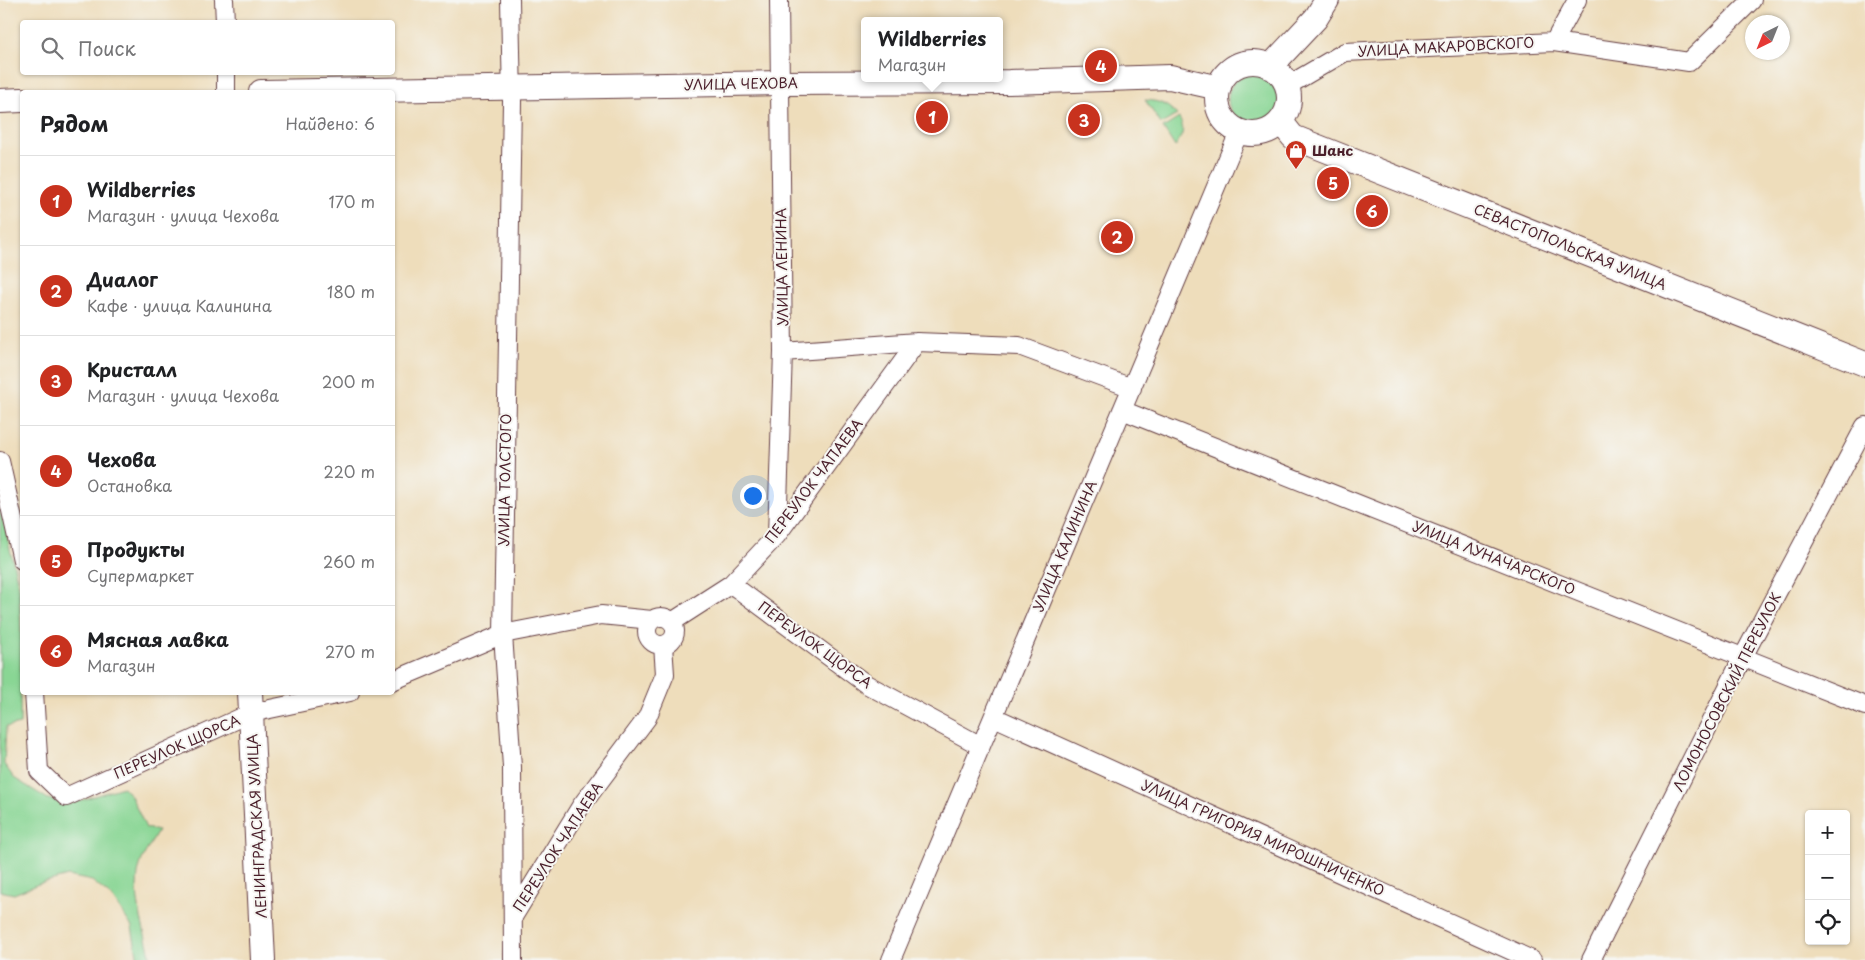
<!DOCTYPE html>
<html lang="ru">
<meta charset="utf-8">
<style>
:root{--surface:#fff;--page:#f2f2f2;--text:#202124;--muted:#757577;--line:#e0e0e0;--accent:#c8321e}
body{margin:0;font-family:"Playpen Sans",sans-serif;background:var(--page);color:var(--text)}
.controls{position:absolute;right:15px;bottom:15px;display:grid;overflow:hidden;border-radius:5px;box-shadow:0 1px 4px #0004}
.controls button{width:45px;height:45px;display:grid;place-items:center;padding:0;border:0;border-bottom:1px solid var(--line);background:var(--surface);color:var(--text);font:25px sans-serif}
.compass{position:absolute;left:1745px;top:15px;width:45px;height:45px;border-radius:50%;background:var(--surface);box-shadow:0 1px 4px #0004;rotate:223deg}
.you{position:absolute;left:752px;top:495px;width:18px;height:18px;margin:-12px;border:4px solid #fff;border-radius:50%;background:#1a73e8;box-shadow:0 0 0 8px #1a73e833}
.badge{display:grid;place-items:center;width:32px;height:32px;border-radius:50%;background:var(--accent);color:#fff;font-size:16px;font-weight:700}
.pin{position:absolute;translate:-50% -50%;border:2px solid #fff;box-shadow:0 1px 5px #0006}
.popup{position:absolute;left:861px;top:17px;width:142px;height:65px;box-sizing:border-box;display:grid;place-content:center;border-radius:5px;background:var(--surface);filter:drop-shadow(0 1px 4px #0005);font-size:16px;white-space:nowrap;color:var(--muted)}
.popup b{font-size:19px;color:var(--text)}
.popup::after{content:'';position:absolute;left:50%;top:100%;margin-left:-10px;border:10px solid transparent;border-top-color:var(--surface)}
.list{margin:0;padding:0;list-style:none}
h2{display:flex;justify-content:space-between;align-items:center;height:65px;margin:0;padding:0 20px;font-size:21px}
h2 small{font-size:16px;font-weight:400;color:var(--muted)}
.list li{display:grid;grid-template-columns:32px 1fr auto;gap:15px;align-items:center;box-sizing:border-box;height:90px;padding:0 20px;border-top:1px solid var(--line)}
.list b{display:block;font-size:19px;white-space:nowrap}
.list p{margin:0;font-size:16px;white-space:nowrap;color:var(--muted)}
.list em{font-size:16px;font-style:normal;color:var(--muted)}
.icon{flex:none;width:28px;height:28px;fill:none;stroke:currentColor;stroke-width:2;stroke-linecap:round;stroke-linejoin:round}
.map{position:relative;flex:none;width:1865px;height:960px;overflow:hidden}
.search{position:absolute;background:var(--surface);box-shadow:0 1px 4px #0004;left:20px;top:20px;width:375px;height:55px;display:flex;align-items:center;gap:12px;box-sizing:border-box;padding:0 18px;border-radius:5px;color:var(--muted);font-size:19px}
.panel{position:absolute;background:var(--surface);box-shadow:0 1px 4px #0004;left:20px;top:90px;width:375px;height:605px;border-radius:5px}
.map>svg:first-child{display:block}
</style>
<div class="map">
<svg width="1865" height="960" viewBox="0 0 1865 960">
<rect width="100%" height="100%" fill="#f6f6f2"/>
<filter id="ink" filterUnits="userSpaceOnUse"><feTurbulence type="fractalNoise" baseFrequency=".02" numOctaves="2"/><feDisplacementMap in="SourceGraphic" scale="10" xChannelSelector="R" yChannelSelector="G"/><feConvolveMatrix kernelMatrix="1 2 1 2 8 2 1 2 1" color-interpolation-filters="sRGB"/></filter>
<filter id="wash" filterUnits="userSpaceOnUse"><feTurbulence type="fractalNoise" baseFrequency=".0096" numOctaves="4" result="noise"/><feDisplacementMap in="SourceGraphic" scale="20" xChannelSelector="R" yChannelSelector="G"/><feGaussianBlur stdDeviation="1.12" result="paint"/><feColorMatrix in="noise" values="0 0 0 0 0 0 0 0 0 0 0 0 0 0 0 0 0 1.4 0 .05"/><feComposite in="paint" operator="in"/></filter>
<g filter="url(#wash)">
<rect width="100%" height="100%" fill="#edb"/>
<!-- green -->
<path fill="#89d694" stroke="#6a7a60" d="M1228 99a26 26 0 1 1 52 0a26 26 0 1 1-52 0Z
M1145,100C1160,101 1167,104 1177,115L1161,124Z
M1179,118C1186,131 1182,135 1175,147L1163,128Z
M0,506L19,588L21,630L20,724L6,727L4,764L14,778L48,799L69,804L123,787L131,796L146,828L158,831C153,841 145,851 141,862C130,893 145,929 151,960H138L132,927L112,897L92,881L68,876L41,883L14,894L0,891Z"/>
</g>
<g filter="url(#ink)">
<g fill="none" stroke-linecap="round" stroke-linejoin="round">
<!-- street casing -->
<g stroke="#633c41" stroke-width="20">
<path id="street" d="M224,0L225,22
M510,0L512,102L503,634L512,767L513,960
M1554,42L1577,0
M1287,86L1345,52L1554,42L1689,62L1752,0
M226,92V72
M783,352L917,342L1019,346L1132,388
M1122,410L1865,706
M0,461L22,560
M777,535L783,352L779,0
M731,584L866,684L981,746
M647 631a14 14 0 1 1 28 0a14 14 0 1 1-28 0Z
M672,622L731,584L777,535L917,342
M392,681L503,634L601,615L652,620
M34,692L39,771L66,797L251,713L350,692
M994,717L1532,960
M513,917L581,806L647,718L665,674L663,645
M891,960L1239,132
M1591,960L1743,657L1865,426"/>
</g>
<!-- secondary casing -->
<g stroke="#633c41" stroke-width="26">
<path id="secondary" d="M1217 98a36 36 0 1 1 72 0a36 36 0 1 1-72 0Z
M1270,67L1316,18L1327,0
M261,92L780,83L1009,82L1170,77L1219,88
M0,101L22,100
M1281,122L1293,137L1865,364
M250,692L263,960"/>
</g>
<!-- street -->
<use href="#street" stroke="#fff" stroke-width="18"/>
<!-- secondary -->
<use href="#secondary" stroke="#fff" stroke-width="24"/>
</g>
</g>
<!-- icons -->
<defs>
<g id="shop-pin" transform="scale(1.125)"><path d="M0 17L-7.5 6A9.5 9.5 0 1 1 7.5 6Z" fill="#c8321e" stroke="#f6f6f2"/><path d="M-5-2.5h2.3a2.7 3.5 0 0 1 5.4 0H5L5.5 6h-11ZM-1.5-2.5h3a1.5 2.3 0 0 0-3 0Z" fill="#fff"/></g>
</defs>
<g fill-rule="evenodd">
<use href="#shop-pin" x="1296" y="151"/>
</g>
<g text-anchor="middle" stroke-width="4" stroke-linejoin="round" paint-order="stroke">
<!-- street labels -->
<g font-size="14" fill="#4a1f2b" stroke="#f6f6f2">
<text transform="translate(1446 47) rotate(-3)" y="5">УЛИЦА МАКАРОВСКОГО</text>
<text transform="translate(741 84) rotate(-1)" y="5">УЛИЦА ЧЕХОВА</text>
<text transform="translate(1570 247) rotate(22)" y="5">СЕВАСТОПОЛЬСКАЯ УЛИЦА</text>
<text transform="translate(782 267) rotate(-91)" y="5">УЛИЦА ЛЕНИНА</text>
<text transform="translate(505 480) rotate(-89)" y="5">УЛИЦА ТОЛСТОГО</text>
<text transform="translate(814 481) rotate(-53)" y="5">ПЕРЕУЛОК ЧАПАЕВА</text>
<text transform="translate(1065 546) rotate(-67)" y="5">УЛИЦА КАЛИНИНА</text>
<text transform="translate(1494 558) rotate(22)" y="5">УЛИЦА ЛУНАЧАРСКОГО</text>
<text transform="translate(815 645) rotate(36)" y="5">ПЕРЕУЛОК ЩОРСА</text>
<text transform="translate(1727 692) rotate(-63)" y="5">ЛОМОНОСОВСКИЙ ПЕРЕУЛОК</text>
<text transform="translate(177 747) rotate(-24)" y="5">ПЕРЕУЛОК ЩОРСА</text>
<text transform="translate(257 826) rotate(-93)" y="5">ЛЕНИНГРАДСКАЯ УЛИЦА</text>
<text transform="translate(1263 838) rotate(24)" y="5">УЛИЦА ГРИГОРИЯ МИРОШНИЧЕНКО</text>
<text transform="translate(558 847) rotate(-57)" y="5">ПЕРЕУЛОК ЧАПАЕВА</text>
</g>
<!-- poi labels -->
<g font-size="14" font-weight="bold" fill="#4a1f2b" stroke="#f6f6f2" text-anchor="start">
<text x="1312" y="156">Шанс</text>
</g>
</g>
</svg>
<div class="controls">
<button>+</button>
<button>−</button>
<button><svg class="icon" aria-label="locate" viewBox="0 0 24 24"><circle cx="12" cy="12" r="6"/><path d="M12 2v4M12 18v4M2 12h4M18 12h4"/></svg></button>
</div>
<svg class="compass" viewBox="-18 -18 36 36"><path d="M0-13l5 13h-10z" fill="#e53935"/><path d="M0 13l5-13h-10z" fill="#757577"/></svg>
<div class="you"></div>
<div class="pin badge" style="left:932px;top:117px">1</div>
<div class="popup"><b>Wildberries</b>Магазин</div>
<div class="pin badge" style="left:1117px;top:237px">2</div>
<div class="pin badge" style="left:1084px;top:120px">3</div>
<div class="pin badge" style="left:1101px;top:66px">4</div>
<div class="pin badge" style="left:1333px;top:183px">5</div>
<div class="pin badge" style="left:1372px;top:211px">6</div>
<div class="search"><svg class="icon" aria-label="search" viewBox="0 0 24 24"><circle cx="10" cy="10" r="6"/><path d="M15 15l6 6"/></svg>Поиск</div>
<section class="panel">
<h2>Рядом<small>Найдено: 6</small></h2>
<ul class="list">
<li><span class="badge">1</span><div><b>Wildberries</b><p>Магазин · улица Чехова</p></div><em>170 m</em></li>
<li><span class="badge">2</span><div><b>Диалог</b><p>Кафе · улица Калинина</p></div><em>180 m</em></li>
<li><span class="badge">3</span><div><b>Кристалл</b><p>Магазин · улица Чехова</p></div><em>200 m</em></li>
<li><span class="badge">4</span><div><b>Чехова</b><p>Остановка</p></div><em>220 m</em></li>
<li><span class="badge">5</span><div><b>Продукты</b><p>Супермаркет</p></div><em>260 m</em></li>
<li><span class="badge">6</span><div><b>Мясная лавка</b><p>Магазин</p></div><em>270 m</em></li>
</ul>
</section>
</div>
